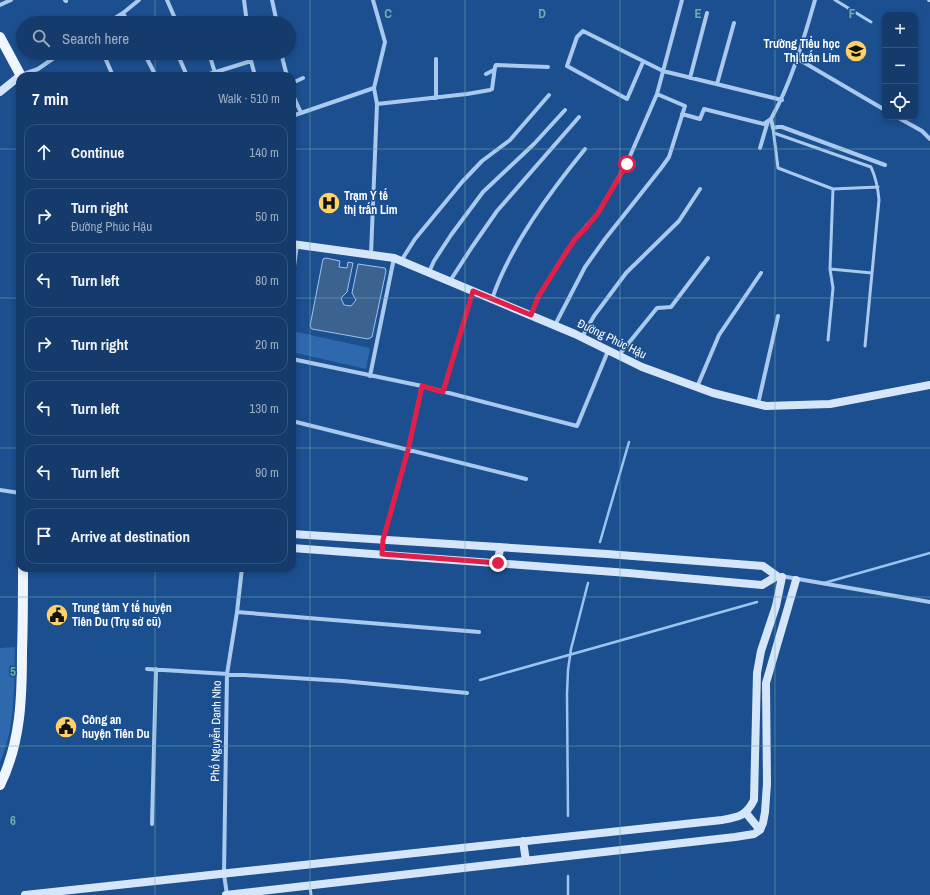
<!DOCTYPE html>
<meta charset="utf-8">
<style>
:root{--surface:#143b6b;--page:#214673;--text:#f1f3f6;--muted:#9dadc1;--line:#33557e}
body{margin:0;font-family:"Archivo Narrow",sans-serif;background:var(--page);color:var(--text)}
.controls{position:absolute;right:12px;top:12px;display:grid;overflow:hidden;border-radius:8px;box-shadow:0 2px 6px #0003}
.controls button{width:36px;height:36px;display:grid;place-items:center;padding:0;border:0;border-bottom:1px solid var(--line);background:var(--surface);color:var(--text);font:20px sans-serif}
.stop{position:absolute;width:12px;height:12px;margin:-9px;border:3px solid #e11d48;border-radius:50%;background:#fff}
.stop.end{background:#e11d48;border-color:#fff;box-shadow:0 1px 4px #0008}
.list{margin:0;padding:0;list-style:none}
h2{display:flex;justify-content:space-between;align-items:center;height:52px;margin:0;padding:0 16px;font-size:17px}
h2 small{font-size:13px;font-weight:400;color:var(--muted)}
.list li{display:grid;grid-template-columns:26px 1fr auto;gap:12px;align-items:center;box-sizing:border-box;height:56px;margin:0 8px 8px;padding:0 8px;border:1px solid var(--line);border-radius:12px}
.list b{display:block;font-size:15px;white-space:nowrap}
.list p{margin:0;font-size:13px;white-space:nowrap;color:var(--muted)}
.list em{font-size:13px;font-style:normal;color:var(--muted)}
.icon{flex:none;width:22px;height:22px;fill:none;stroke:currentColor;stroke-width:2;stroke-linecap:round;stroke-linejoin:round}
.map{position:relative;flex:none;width:930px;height:895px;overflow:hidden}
.search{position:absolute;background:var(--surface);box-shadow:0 2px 6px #0003;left:16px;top:16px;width:280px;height:44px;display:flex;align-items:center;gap:10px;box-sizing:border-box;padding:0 14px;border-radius:22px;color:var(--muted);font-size:15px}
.panel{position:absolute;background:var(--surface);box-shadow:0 2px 6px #0003;left:16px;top:72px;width:280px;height:500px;border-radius:12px}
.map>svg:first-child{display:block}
</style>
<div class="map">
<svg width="930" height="895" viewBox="0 0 930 895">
<rect width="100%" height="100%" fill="#1b4f8f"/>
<!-- green -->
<path fill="#2e69ad" d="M292,331L370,348L366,369L292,352Z
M15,647C14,685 16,727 0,762V648Z"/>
<!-- water -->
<path fill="#3c6290" stroke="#9cc4f0" d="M326,258L340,261L339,267L347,268L348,262L353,263L347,292L341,298L344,305L351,306L356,300L352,293L358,264L385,268L386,271L372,337L368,339L312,329L310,326L323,259Z"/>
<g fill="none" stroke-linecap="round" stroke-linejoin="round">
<!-- stream -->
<path stroke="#9cc4f0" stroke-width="2.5" d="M600,542L629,442
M824,583L930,553
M480,680L757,602
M568,816L567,694L568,670L571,649L588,583
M568,895V876"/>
<!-- lane -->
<path stroke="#a9c9ee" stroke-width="3" d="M835,0L871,22
M773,128L778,168L833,189L830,269L833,288L828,340
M774,133L871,167C876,178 878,188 879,200L865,346
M833,189L878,187
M830,269L872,273
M310,887L311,895"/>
<!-- street -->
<path stroke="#a9c9ee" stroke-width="4" d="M65,0L66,1
M167,0L177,23
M244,0L247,23
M272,0L277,23
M815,0C803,41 792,81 771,119L773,128L778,127H782L885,165
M929,0H930
M0,5L11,0
M123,13L128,23
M107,23L123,13L139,0
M103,53L113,76
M144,53L156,76
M192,53V54
M209,53L215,73
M249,53L255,76
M281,53L287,76
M178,55L187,76
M436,59V98
M798,59L885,110
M643,62L627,99L567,66L577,37L583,31L663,71L782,100
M486,74L494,70
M21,75L38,69L61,53
M203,76L251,61
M690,78L707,13
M292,83L303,78
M717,84L734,23
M292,93L301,113
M377,104L467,94L490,90L492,89L495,67L496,65L548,67
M682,114L700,119L704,109L764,124L771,119
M292,116L374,88
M897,117L922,131L930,139
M760,148L768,121
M371,254L377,104L374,88L385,42L373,0
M401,261L415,239L462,182L482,161L510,140L549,95
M429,272L434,261L451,235L483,192L534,144L565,110
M292,280L297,245
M450,281L472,247L497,211L579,117
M492,299C510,246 550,192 585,149
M531,315L538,297L565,254L575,239L585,228L598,213L627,163L657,94L682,0
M555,325L585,267L605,239L662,167L669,157L685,106L657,94
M582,337L594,316L626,273L679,221L700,189
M619,355L657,308L671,307L708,258
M292,359L422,386L577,426L608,351
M370,376L394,258
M697,387L719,335L761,273
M443,392L473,291
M758,404L778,316
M292,421L526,479
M0,490L20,493
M382,554L383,540L408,450L422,386
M781,576L930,602
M237,612L479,632
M147,669L343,681L467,693
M152,824L156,669
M227,895L224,874L227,674L237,612L242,568"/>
<!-- secondary -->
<path stroke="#d6e6fa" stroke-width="8" d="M0,92L21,75
M292,244L394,258L575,334L642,367L713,393L766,406L830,404L930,385
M292,534L607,554L763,566L777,576L762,585L628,573L292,548
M498,563L500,547
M746,813L760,830
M523,841L526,861
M25,895L722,820C739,817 746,816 754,800L757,673L761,651L776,606L782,577
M226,895L735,837L754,834L760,830L763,823L765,812L767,784L766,683L796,580"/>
<!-- primary -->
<path stroke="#f0f6ff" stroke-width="10" d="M0,37L21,76
M0,785C21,742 22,697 22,651C23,623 23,596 23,568"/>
</g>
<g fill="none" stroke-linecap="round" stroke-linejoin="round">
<!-- route -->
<path stroke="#e11d48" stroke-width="5" d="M498,563L382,554L383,540L408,450L422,386L443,392L473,291L531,315L538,297L565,254L575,239L586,228L598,213L627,164"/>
</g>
<!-- grid -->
<path fill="none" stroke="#6fada8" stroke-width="1" stroke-opacity="0.55" d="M155,0V23M310,0V895M465,0V895M620,0V895M775,0V895M155,53V76M0,149H20M292,149H930M0,298H20M292,298H930M0,448H20M292,448H930M155,568V895M0,597H930M0,746H930"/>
<!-- icons -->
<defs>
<g id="school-disc" transform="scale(1.15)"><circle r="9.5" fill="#ffd166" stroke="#1b4f8f"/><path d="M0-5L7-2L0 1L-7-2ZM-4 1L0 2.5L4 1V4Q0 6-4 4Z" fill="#111"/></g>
<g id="hospital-disc" transform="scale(1.15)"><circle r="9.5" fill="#ffd166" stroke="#1b4f8f"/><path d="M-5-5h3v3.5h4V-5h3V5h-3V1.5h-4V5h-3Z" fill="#111"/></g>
<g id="civic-disc" transform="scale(1.15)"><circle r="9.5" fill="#ffd166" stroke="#1b4f8f"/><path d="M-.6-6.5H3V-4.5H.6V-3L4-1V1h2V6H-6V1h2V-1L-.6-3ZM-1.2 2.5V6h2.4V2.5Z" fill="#111"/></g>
</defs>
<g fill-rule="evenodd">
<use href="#school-disc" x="856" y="51"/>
<use href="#hospital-disc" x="329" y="203"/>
<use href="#civic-disc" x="57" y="615"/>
<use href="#civic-disc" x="66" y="727"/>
</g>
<g text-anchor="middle" stroke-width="3" stroke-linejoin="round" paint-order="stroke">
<!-- poi labels -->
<g font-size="12" font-weight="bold" fill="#fff" stroke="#1b4f8f" text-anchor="start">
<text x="840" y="48" text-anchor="end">Trường Tiểu học<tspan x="840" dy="14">Thị trấn Lim</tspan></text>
<text x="344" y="200">Trạm Y tế<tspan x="344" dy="14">thị trấn Lim</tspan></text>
<text x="72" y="612">Trung tâm Y tế huyện<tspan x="72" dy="14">Tiên Du (Trụ sở cũ)</tspan></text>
<text x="82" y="724">Công an<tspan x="82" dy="14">huyện Tiên Du</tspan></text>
</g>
<!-- street labels -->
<g font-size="12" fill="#fff" stroke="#1b4f8f">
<text transform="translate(612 339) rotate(26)" y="4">Đường Phúc Hậu</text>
<text transform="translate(216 731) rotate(-89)" y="4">Phố Nguyễn Danh Nho</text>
</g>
</g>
<g font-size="13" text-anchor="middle" font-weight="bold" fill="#6fada8" stroke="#1b4f8f" stroke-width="3" stroke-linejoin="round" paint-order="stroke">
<text x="388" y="18">C</text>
<text x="542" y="18">D</text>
<text x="698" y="18">E</text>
<text x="852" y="18">F</text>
<text x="13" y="676">5</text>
<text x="13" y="825">6</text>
</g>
</svg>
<div class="controls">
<button>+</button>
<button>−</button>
<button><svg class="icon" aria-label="locate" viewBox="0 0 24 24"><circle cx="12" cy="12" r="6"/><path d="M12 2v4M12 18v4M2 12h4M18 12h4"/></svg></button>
</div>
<div class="stop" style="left:627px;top:164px"></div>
<div class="stop end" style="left:498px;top:563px"></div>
<div class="search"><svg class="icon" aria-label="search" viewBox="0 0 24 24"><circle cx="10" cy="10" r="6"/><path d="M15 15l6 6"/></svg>Search here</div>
<section class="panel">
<h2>7 min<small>Walk · 510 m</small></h2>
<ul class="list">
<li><svg class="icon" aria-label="ahead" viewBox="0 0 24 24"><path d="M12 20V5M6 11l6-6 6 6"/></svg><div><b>Continue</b></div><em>140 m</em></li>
<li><svg class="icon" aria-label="right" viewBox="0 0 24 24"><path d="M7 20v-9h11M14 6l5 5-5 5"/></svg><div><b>Turn right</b><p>Đường Phúc Hậu</p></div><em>50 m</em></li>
<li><svg class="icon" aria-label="left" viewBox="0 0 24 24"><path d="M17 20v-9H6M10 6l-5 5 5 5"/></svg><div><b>Turn left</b></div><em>80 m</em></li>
<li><svg class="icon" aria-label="right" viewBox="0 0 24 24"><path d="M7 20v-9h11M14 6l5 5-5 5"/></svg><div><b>Turn right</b></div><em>20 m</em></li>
<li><svg class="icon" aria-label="left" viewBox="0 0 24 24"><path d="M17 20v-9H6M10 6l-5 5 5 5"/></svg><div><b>Turn left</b></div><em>130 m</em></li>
<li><svg class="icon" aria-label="left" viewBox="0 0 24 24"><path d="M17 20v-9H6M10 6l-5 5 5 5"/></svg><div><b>Turn left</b></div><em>90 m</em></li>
<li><svg class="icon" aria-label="arrive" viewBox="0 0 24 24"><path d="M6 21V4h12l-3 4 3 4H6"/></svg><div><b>Arrive at destination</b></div></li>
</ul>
</section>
</div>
